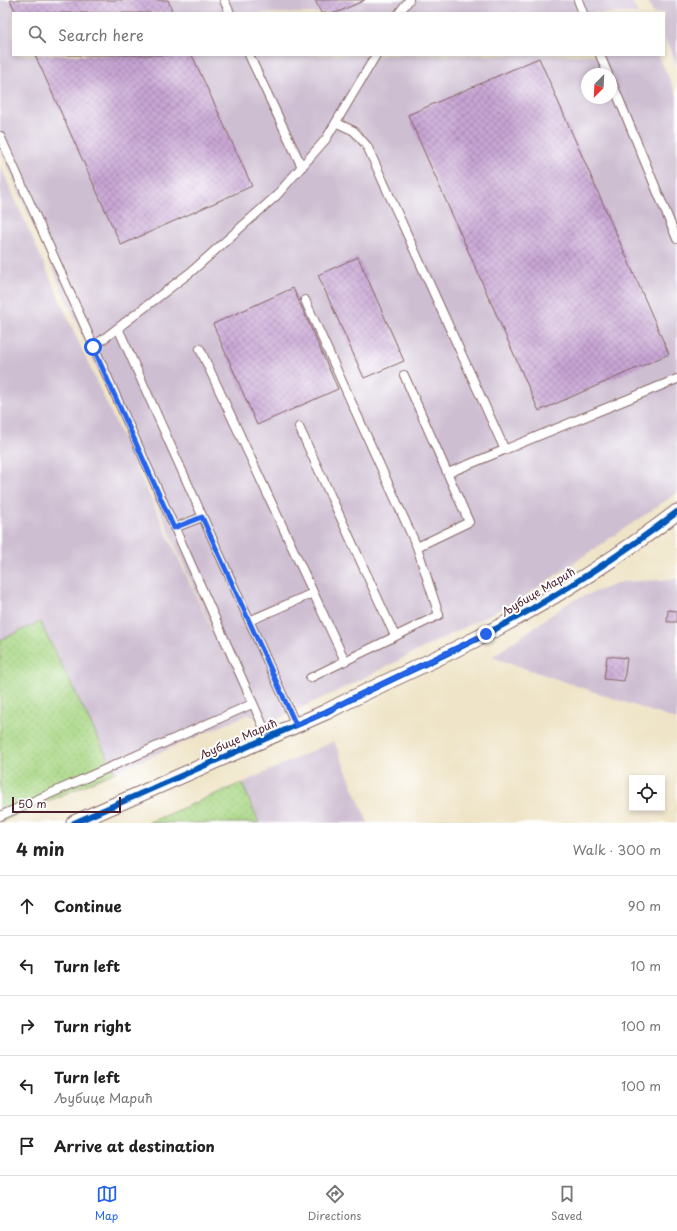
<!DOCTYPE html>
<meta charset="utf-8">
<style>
:root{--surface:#fff;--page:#f6f6f6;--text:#222;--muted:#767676;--line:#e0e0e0;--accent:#2563eb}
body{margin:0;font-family:"Playpen Sans",sans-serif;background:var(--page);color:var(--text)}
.controls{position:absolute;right:12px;bottom:12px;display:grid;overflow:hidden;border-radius:0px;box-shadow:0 2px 6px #0003}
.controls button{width:36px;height:36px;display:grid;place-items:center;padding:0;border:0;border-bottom:1px solid var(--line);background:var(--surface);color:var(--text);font:20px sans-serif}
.compass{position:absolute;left:581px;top:68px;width:36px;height:36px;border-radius:50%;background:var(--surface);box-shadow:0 2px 6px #0003;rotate:204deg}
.scale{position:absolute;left:12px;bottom:10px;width:109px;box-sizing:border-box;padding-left:4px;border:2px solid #4a1f2b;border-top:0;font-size:11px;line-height:14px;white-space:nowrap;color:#4a1f2b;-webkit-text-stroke:3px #fff;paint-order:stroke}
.stop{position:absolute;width:12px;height:12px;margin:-9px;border:3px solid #2563eb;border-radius:50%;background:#fff}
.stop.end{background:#2563eb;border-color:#fff;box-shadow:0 1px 4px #0008}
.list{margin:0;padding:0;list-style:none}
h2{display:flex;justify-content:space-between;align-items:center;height:52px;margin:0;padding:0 16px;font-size:17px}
h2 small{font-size:13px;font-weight:400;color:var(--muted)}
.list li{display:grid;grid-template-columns:26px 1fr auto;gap:12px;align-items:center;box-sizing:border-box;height:60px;padding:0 16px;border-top:1px solid var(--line)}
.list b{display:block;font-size:15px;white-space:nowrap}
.list p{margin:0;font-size:13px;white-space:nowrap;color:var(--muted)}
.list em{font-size:13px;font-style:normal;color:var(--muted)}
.icon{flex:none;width:22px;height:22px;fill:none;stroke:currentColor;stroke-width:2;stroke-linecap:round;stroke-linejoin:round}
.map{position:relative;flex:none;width:677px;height:823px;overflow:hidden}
.search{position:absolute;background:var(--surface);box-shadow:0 2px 6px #0003;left:12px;right:12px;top:12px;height:44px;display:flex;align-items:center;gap:10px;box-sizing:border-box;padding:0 14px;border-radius:0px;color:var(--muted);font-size:15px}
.sheet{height:352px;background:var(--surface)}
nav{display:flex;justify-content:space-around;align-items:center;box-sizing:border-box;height:56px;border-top:1px solid var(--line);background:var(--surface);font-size:11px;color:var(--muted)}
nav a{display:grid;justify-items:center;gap:2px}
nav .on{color:var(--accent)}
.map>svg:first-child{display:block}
</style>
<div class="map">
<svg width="677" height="823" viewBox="0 0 677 823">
<defs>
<pattern id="grass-dots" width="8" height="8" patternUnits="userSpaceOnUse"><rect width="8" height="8" fill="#a9d785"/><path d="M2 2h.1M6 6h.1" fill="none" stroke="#93b873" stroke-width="1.8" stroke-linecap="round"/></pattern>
<pattern id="building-cross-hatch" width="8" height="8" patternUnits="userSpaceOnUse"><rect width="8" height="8" fill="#c7a5d4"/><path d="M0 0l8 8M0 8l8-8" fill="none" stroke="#a486ac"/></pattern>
</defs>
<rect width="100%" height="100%" fill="#fff"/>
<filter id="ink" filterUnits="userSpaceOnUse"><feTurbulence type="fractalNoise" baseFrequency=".025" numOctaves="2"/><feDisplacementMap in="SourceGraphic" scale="8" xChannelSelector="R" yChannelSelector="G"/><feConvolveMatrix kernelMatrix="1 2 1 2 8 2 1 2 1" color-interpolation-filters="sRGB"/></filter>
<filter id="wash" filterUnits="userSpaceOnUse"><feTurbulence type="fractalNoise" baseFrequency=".012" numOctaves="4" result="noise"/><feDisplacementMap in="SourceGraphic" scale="16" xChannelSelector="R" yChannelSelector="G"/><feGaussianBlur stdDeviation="0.9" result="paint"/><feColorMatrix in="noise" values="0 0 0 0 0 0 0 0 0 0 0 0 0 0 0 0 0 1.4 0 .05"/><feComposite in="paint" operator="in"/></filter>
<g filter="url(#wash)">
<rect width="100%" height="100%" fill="#efe4c7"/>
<!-- industrial -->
<path fill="#cebed1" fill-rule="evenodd" d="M0,0H631L638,13H13V55H658L677,95V493L522,598L352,684L267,724L249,714L115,772L40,622L0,640V165L87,361L232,674L0,149ZM587,74H611V98H587Z
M647,0H677V66L664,37V13H653Z
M677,579V720L492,657L571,601L622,582Z
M334,741L368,823H259L242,783Z"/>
<!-- grass -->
<path fill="url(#grass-dots)" stroke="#7a7b58" d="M40,622L115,772L0,822V640Z
M242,783L259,823H147Z"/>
<g id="blocks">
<!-- building -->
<path fill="url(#building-cross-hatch)" d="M10,0H168L173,13H16Z
M315,0H365L336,13H321Z
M35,55H192L252,186L121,245Z
M539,58L669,354L539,411L408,115Z
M358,257L404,361L364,378L318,275Z
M293,288L338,389L257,425L213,324Z
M668,610L677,611V622H667Z
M607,656L627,658L624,681L604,679Z"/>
</g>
</g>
<g filter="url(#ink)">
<use href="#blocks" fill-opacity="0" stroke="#846462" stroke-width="1"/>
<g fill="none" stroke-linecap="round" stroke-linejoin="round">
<!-- service casing -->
<g stroke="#846462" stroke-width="10">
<path id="service" d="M224,0L230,13
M578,0L583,13
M399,13L409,0
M249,55L302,167
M600,55L608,74
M611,80L677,239
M337,123L354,131L367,146L505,450
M0,136L268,737
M305,300L417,547L439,615L310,678
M118,328L296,725
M93,347L192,271L276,196L326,139L376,55
M200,349L345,661
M404,375L469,522L417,547
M299,427L395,636
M448,473L677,379
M174,528L202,517
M249,621L313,593
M0,816L252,704"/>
</g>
<!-- minor casing -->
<g stroke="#846462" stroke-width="17">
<path id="minor" d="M74,823L326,712C379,684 434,661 486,634C553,599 617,558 677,512"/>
</g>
<!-- service -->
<use href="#service" stroke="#fff" stroke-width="8"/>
<!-- minor -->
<use href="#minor" stroke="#fff" stroke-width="15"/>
<!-- cycleway casing -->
<g stroke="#fff" stroke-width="8">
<path id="cycleway" d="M74,823L326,712C379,684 434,661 486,634C553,599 617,558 677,512"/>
</g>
<!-- cycleway -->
<use href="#cycleway" stroke="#0057b8" stroke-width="6"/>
</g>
</g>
<g fill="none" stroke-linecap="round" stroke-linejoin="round" filter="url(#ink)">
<!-- route -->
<path stroke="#2563eb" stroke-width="5" d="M93,347L174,528L202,517L296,725L326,712L351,699L486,634"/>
</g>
<g text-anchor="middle" stroke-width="4" stroke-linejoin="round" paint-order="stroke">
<!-- street labels -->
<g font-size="11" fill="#4a1f2b" stroke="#fff">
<text transform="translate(538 592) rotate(-31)" y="4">Љубице Марић</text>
<text transform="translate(238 739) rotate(-24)" y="4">Љубице Марић</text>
</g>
</g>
</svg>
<div class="controls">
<button><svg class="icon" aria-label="locate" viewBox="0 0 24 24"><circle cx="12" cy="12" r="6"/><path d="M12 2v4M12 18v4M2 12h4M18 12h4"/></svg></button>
</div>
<svg class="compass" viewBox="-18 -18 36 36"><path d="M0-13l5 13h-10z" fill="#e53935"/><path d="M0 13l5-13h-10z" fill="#767676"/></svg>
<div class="scale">50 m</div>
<div class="stop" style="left:93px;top:347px"></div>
<div class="stop end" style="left:486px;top:634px"></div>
<div class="search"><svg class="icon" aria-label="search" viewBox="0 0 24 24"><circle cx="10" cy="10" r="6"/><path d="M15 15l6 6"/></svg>Search here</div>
</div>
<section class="sheet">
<h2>4 min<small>Walk · 300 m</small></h2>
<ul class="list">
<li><svg class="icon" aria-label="ahead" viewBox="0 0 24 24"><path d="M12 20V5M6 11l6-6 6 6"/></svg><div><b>Continue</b></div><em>90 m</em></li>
<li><svg class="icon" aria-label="left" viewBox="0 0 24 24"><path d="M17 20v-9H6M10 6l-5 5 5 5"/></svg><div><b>Turn left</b></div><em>10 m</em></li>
<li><svg class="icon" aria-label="right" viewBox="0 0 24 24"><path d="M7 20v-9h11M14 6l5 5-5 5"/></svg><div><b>Turn right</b></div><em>100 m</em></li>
<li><svg class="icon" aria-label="left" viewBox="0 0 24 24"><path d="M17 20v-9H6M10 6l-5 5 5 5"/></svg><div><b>Turn left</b><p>Љубице Марић</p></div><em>100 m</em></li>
<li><svg class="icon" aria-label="arrive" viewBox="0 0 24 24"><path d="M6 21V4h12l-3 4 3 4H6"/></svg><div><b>Arrive at destination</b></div></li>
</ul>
</section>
<nav>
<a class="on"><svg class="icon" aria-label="map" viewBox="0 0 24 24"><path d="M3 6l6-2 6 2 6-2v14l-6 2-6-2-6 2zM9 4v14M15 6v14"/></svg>Map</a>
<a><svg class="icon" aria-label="directions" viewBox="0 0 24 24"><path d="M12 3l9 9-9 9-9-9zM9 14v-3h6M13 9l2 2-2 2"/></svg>Directions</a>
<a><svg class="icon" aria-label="saved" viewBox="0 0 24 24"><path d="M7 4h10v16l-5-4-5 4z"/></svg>Saved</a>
</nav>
